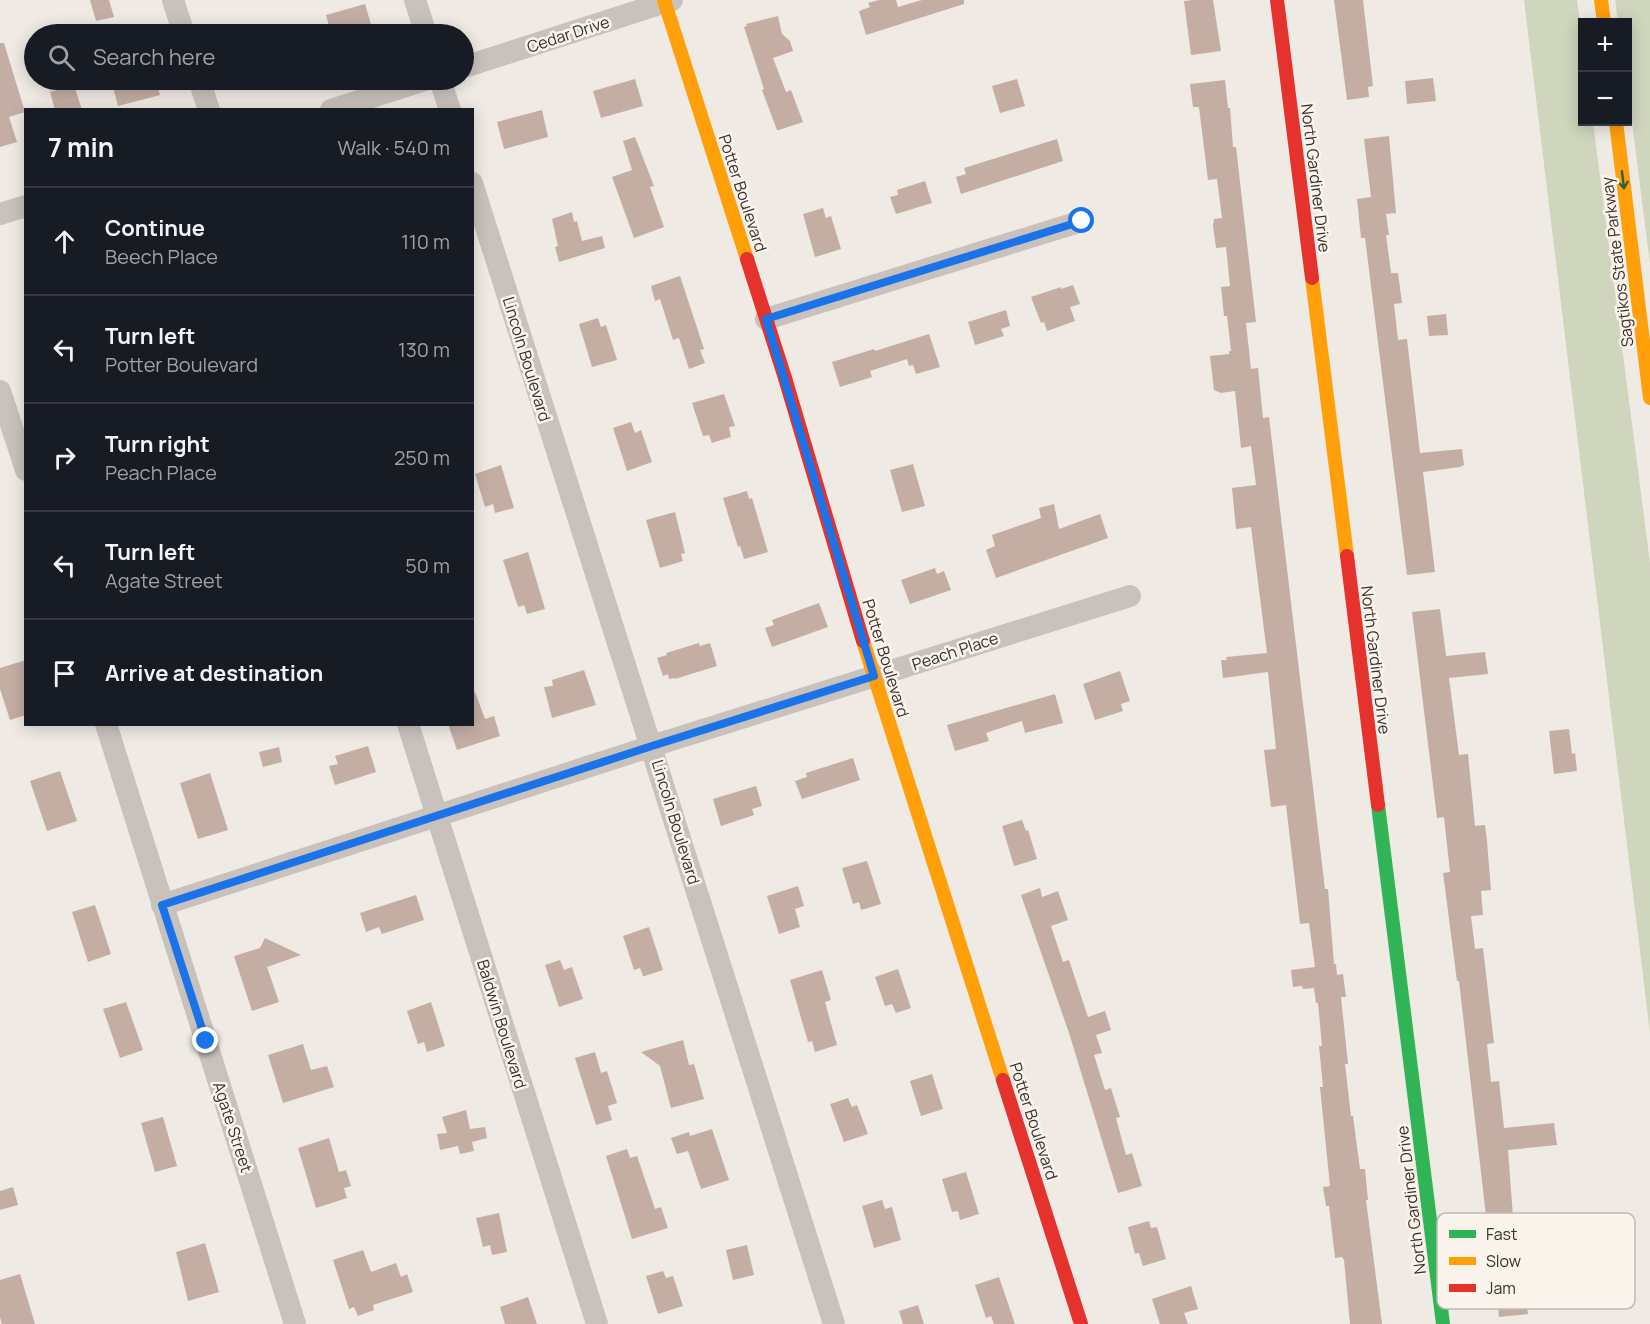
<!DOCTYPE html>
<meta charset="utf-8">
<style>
:root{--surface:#171b24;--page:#20242c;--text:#f1f3f6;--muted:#9ea1a6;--line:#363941}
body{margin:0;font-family:Manrope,sans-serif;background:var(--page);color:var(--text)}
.controls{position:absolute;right:18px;top:18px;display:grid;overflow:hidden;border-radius:0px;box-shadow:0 3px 15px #0003}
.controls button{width:54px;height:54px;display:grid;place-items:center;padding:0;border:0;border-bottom:2px solid var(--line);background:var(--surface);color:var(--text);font:30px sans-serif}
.stop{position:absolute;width:18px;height:18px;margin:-14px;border:4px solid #1a73e8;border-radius:50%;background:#fff}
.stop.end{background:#1a73e8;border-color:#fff;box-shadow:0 2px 6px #0008}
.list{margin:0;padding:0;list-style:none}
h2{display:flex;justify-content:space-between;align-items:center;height:78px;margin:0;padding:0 24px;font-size:26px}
h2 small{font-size:20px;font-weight:400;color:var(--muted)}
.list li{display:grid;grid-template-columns:39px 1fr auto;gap:18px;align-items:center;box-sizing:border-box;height:108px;padding:0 24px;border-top:2px solid var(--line)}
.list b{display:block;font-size:22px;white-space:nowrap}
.list p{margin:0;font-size:20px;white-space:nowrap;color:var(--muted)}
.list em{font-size:20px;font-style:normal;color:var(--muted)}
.icon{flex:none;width:33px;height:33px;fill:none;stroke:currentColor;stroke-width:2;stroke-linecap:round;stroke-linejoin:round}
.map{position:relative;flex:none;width:1650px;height:1324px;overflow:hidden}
.search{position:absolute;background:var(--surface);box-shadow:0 3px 15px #0003;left:24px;top:24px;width:450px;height:66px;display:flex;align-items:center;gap:15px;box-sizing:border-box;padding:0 21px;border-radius:33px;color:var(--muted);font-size:22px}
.panel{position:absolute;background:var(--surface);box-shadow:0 3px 15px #0003;left:24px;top:108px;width:450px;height:618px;border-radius:0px}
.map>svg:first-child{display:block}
</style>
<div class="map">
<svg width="1650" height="1324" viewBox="0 0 1650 1324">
<rect width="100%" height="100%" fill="#efeae4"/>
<!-- green -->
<path fill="#d0d6bd" d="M1524,0H1577L1582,39V122H1593L1650,563V1033Z
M1615,0H1650V264L1628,90V22H1618Z"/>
<!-- building -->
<path fill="#c4aea4" d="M90,0H109L114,17L96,21Z
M879,0H896L898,7L922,0H964V4L866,35L859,11L870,7L868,3Z
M1193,0H1213L1221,51L1191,55L1184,1Z
M1334,0H1363L1373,86L1368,87L1369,97L1347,100Z
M365,4L373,31L361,34H331L326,15Z
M778,16L782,34L790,41L793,51L773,58L786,92L791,90L803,122L779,130H777L762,90L764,89L744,27L747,26L746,24Z
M0,43H4L25,112L9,117L17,142L0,147Z
M1433,78L1436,101L1407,104L1405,81Z
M635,79L643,106L601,118L593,91Z
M1017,79L1025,106L1000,113L992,86Z
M111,80H156L160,95L118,106Z
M1225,80L1228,108H1230L1233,147H1236L1256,322L1246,323L1251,369L1258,368L1263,418L1269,417L1325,889H1328L1334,964H1336L1337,975L1343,974L1346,997H1341L1348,1064H1345L1351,1116H1353L1360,1169H1365L1368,1200H1366L1382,1324H1350L1344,1260L1342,1257L1335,1258L1329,1206H1326L1323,1187L1330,1186L1320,1087H1323L1319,1046H1322L1318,1003H1316L1314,988L1303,989L1302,986L1293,987L1291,970L1315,967L1309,923L1300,924L1286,805L1271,807L1264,750L1276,749L1268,672L1223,678L1221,660H1227L1226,657L1267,653L1251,527L1236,529L1232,488L1256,485L1251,446L1241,448L1235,391L1221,393L1214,390L1210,356L1229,354V351H1231L1227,316H1224L1221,287L1230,286L1226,247L1216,248L1213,226L1214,219L1222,218L1217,179L1208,180L1199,107H1193L1190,84Z
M74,85L82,110H55L50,92Z
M542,110L548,137L504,149L497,122Z
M1389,136L1396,213L1386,214L1389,235H1386L1391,273H1398L1402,303L1394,304L1398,340L1407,339L1420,453L1462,449L1464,465L1460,467L1423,472L1435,572L1407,575L1365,238H1361L1357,199L1371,197L1364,139Z
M635,137L654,186L650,187L664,227L634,238L612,177L632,170L623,141Z
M1057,139L1063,161L961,194L956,177L966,174L964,168Z
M925,181L932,203L896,214L890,197L898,195L897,190Z
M823,208L826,218L831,216L841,249L815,257L803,214Z
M572,212L574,222L577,221L582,241L602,236L605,248L559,262L555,247L558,246L552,219Z
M680,276L704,349L700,350L705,363L689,369L679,338L673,340L660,299L655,301L651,286Z
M1073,285L1080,304L1070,307L1075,321L1047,331L1044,322L1041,323L1031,297L1061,287V289Z
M1006,310L1010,326L1001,329L1004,336L975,345L968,322Z
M1446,314L1448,335L1429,336L1427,316Z
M598,318L601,327L606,325L617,360L592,367L579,324Z
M929,334L940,367L916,374L913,365L909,366L907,359L870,371L872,377L840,387L832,362L874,349L875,351Z
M724,394L735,426L729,427L731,437L712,443L709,435L703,436L692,403Z
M631,422L635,433L641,430L652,462L627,471L613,428Z
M913,464L925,506L902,512L890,470Z
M501,465L514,508L495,513L493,504L485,507L475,474Z
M747,491L749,499L752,498L768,552L744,559L740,546L738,547L723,498Z
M1054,504L1059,529L1100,514L1108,538L996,578L986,550L995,546L992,535L1041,518L1039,508Z
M675,512L685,553L681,554L683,561L660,568L646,520Z
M528,552L545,609L527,614L524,605L519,607L517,604L503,560Z
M935,568L937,574L944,571L951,590L910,604L901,580Z
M819,603L828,627L772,647L765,628L774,625L772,620Z
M1440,609L1446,656L1485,652L1488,674L1449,678L1459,755L1468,754L1475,826L1485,825L1487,841L1491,890L1481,891L1483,915L1471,916L1475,949L1483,948L1494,1043L1487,1044L1491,1082L1499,1081L1504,1128L1554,1123L1557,1145L1508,1150L1513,1217H1517L1522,1264L1551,1261L1553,1281L1542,1283L1543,1292L1525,1294L1528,1314L1499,1317L1493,1250L1490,1251L1459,981H1457L1445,888L1443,873L1450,872L1444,817L1437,818L1412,612Z
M699,643L700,646L710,643L717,666L675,679V678L669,679L668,674L663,676L657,658L667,655L666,653Z
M26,660V715L10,720L0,689V668Z
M584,670L596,705L552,718L544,687L553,686L552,680Z
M1120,671L1130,701L1121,704L1123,711L1095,720L1083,684Z
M472,692H475L485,719L494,716L500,736L457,750L448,724H472Z
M1055,694L1063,723L1025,733L1022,721L986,733L989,741L955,751L947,725Z
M1569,729L1572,754L1575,753L1577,771L1554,774L1549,731Z
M368,746L376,772L335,785L329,766L338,764L335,756Z
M279,747L282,762L263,767L259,752Z
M853,758L860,780L802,799L795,781L807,777L806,773Z
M60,771L77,821L47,831L30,781Z
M210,773L228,830L198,839L180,783Z
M756,786L762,806L752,809L754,815L721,826L713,799Z
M1022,820L1026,831L1028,830L1037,859L1014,866L1002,826Z
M867,861L881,904L861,910L859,902L853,904L842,868Z
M798,886L804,906L795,909L800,927L779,934L767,896Z
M1040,888L1042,897L1058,891L1068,920L1051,926L1063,962L1069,960L1088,1017L1105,1011L1111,1030L1096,1035L1102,1053L1094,1055L1105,1090L1111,1088L1120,1117L1116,1118L1126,1155L1132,1153L1142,1186L1118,1193L1069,1033L1021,895Z
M416,895L424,920L382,934L379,927L366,932L360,913Z
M95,905L111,954L88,962L72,912Z
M649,927L663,970L645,976H643L640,968L634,970L623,936Z
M265,938L301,955L267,967L279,1002L252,1011L234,956L260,948Z
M560,960L564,970L572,967L583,999L559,1007L545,965Z
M898,969L911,1008L896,1013L892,1004L885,1006L875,977Z
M822,970L831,1000L825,1002L837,1045L815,1052L812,1041L808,1042L790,980Z
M126,1002L143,1050L120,1058L103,1009Z
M431,1002L445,1046L427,1052L424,1042L418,1044L407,1011Z
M683,1040L689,1065L694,1064L704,1099L671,1108L660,1066L641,1052Z
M303,1044L311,1070L327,1066L334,1087L283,1103L268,1055Z
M595,1052L601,1073L607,1071L617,1103L608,1106L612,1120L596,1125L575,1058Z
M932,1074L943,1109L921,1116L910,1081Z
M848,1098L852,1107L857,1105L868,1134L844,1142L830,1104Z
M466,1110L470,1129L485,1127L487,1138L472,1142L474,1151L460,1154L458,1146L440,1150L437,1134L447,1133L442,1117Z
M163,1117L177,1166L155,1172L141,1123Z
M712,1129L729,1180L701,1189L688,1151L677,1154L671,1138L689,1132L690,1136Z
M329,1138L339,1172L346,1170L351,1186L344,1188L347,1198L316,1208L298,1148Z
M627,1149L630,1158L637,1156L655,1209L661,1207L668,1228L632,1239L606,1156Z
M966,1172L979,1214L960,1220L958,1211L952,1212L942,1179Z
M13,1187L18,1205L0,1210V1191Z
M882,1200L885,1209L892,1207L901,1240L874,1248L862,1206Z
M499,1213L507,1252L492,1255L490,1245L483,1247L476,1218Z
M1149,1221L1151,1228L1157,1227L1166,1259L1143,1266L1139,1253L1135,1254L1128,1227Z
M205,1243L219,1292L188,1301L176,1252Z
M747,1245L754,1275L733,1280L726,1250Z
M363,1250L371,1272L396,1263L401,1277L407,1274L413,1292L373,1305L374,1310L358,1316L354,1307L349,1309L333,1260Z
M663,1271L666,1278L673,1276L683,1306L658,1314L646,1276Z
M20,1274L35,1324H2L0,1317V1280Z
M999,1277L1015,1324H994L991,1316L986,1318L975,1285Z
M1191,1286L1198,1309L1184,1313L1188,1324H1160L1152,1299Z
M528,1297L537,1324H505L500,1307Z
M918,1305L924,1324H903L899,1311Z"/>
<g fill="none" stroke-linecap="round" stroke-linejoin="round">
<!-- street -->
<path stroke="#c9c2bc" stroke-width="22" d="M173,0L184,34
M415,0L426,34
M464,67L672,0
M199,80L209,110
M440,80L450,110
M331,110L425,80
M472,183L834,1324
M0,214L26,206
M766,319L1082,221
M0,391L26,470
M106,724L295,1324
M408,724L597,1324
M162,905L652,746L1130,596"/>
<!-- fast -->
<path stroke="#30b455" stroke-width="14" d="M1378,805L1443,1324"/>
<!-- slow -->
<path stroke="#ff9f0a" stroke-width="14" d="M664,0L747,259
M1601,0L1604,22
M1616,122L1650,398
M1312,278L1347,556
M863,641L1003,1080"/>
<!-- jam -->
<path stroke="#e5322d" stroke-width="14" d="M1277,0L1312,278
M747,259L785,378L863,641
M1347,556L1378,805
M1003,1080L1081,1324"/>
</g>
<!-- one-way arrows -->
<defs><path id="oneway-shaft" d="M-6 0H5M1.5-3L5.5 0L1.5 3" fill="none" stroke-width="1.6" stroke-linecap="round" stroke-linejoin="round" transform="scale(1.5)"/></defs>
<use stroke="#375e38" href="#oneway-shaft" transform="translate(1623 180) rotate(83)"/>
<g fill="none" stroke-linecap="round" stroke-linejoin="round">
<!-- route -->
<path stroke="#1a73e8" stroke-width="8" d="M206,1041L162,905L652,746L874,676L766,319L1082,221"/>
</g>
<g text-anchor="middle" stroke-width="5" stroke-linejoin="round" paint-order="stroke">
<!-- street labels -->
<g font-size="16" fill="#3b2f29" stroke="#fbf4ec">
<text transform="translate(568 34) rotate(-18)" y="6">Cedar Drive</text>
<text transform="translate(1316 178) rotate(83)" y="6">North Gardiner Drive</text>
<text transform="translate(743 193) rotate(72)" y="6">Potter Boulevard</text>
<text transform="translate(1617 262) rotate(-97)" y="6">Sagtikos State Parkway</text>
<text transform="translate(527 359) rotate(73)" y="6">Lincoln Boulevard</text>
<text transform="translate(955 651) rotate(-18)" y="6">Peach Place</text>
<text transform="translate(886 658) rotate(73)" y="6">Potter Boulevard</text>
<text transform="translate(1376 660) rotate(83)" y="6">North Gardiner Drive</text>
<text transform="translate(676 822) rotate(73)" y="6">Lincoln Boulevard</text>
<text transform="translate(502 1024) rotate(73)" y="6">Baldwin Boulevard</text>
<text transform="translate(1034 1121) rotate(72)" y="6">Potter Boulevard</text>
<text transform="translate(233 1127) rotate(72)" y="6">Agate Street</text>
<text transform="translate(1411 1200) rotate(-97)" y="6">North Gardiner Drive</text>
</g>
</g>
<!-- legend -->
<rect x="1437" y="1213" width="198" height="96" rx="9" fill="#fbf4ec" stroke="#c1b9b2" stroke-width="1.5"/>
<rect x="1449" y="1230" width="27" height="8" fill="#30b455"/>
<rect x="1449" y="1257" width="27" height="8" fill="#ff9f0a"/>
<rect x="1449" y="1284" width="27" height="8" fill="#e5322d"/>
<g font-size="16" fill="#3b2f29">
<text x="1486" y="1240">Fast</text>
<text x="1486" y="1267">Slow</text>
<text x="1486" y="1294">Jam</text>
</g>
</svg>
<div class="controls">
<button>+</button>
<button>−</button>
</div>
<div class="stop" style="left:1082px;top:221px"></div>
<div class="stop end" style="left:206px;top:1041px"></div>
<div class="search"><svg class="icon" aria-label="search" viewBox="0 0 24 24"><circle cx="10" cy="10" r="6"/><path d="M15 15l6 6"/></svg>Search here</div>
<section class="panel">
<h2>7 min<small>Walk · 540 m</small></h2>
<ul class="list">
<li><svg class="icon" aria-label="ahead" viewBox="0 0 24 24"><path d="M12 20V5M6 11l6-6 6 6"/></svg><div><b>Continue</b><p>Beech Place</p></div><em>110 m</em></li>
<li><svg class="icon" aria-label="left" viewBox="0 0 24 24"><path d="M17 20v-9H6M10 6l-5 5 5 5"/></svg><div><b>Turn left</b><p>Potter Boulevard</p></div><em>130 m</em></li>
<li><svg class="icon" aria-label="right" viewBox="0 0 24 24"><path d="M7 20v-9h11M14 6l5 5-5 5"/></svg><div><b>Turn right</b><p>Peach Place</p></div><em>250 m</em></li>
<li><svg class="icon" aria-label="left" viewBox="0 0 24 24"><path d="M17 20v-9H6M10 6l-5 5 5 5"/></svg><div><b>Turn left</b><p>Agate Street</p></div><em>50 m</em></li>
<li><svg class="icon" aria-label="arrive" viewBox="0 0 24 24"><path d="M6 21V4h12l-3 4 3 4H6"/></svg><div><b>Arrive at destination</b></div></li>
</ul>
</section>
</div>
